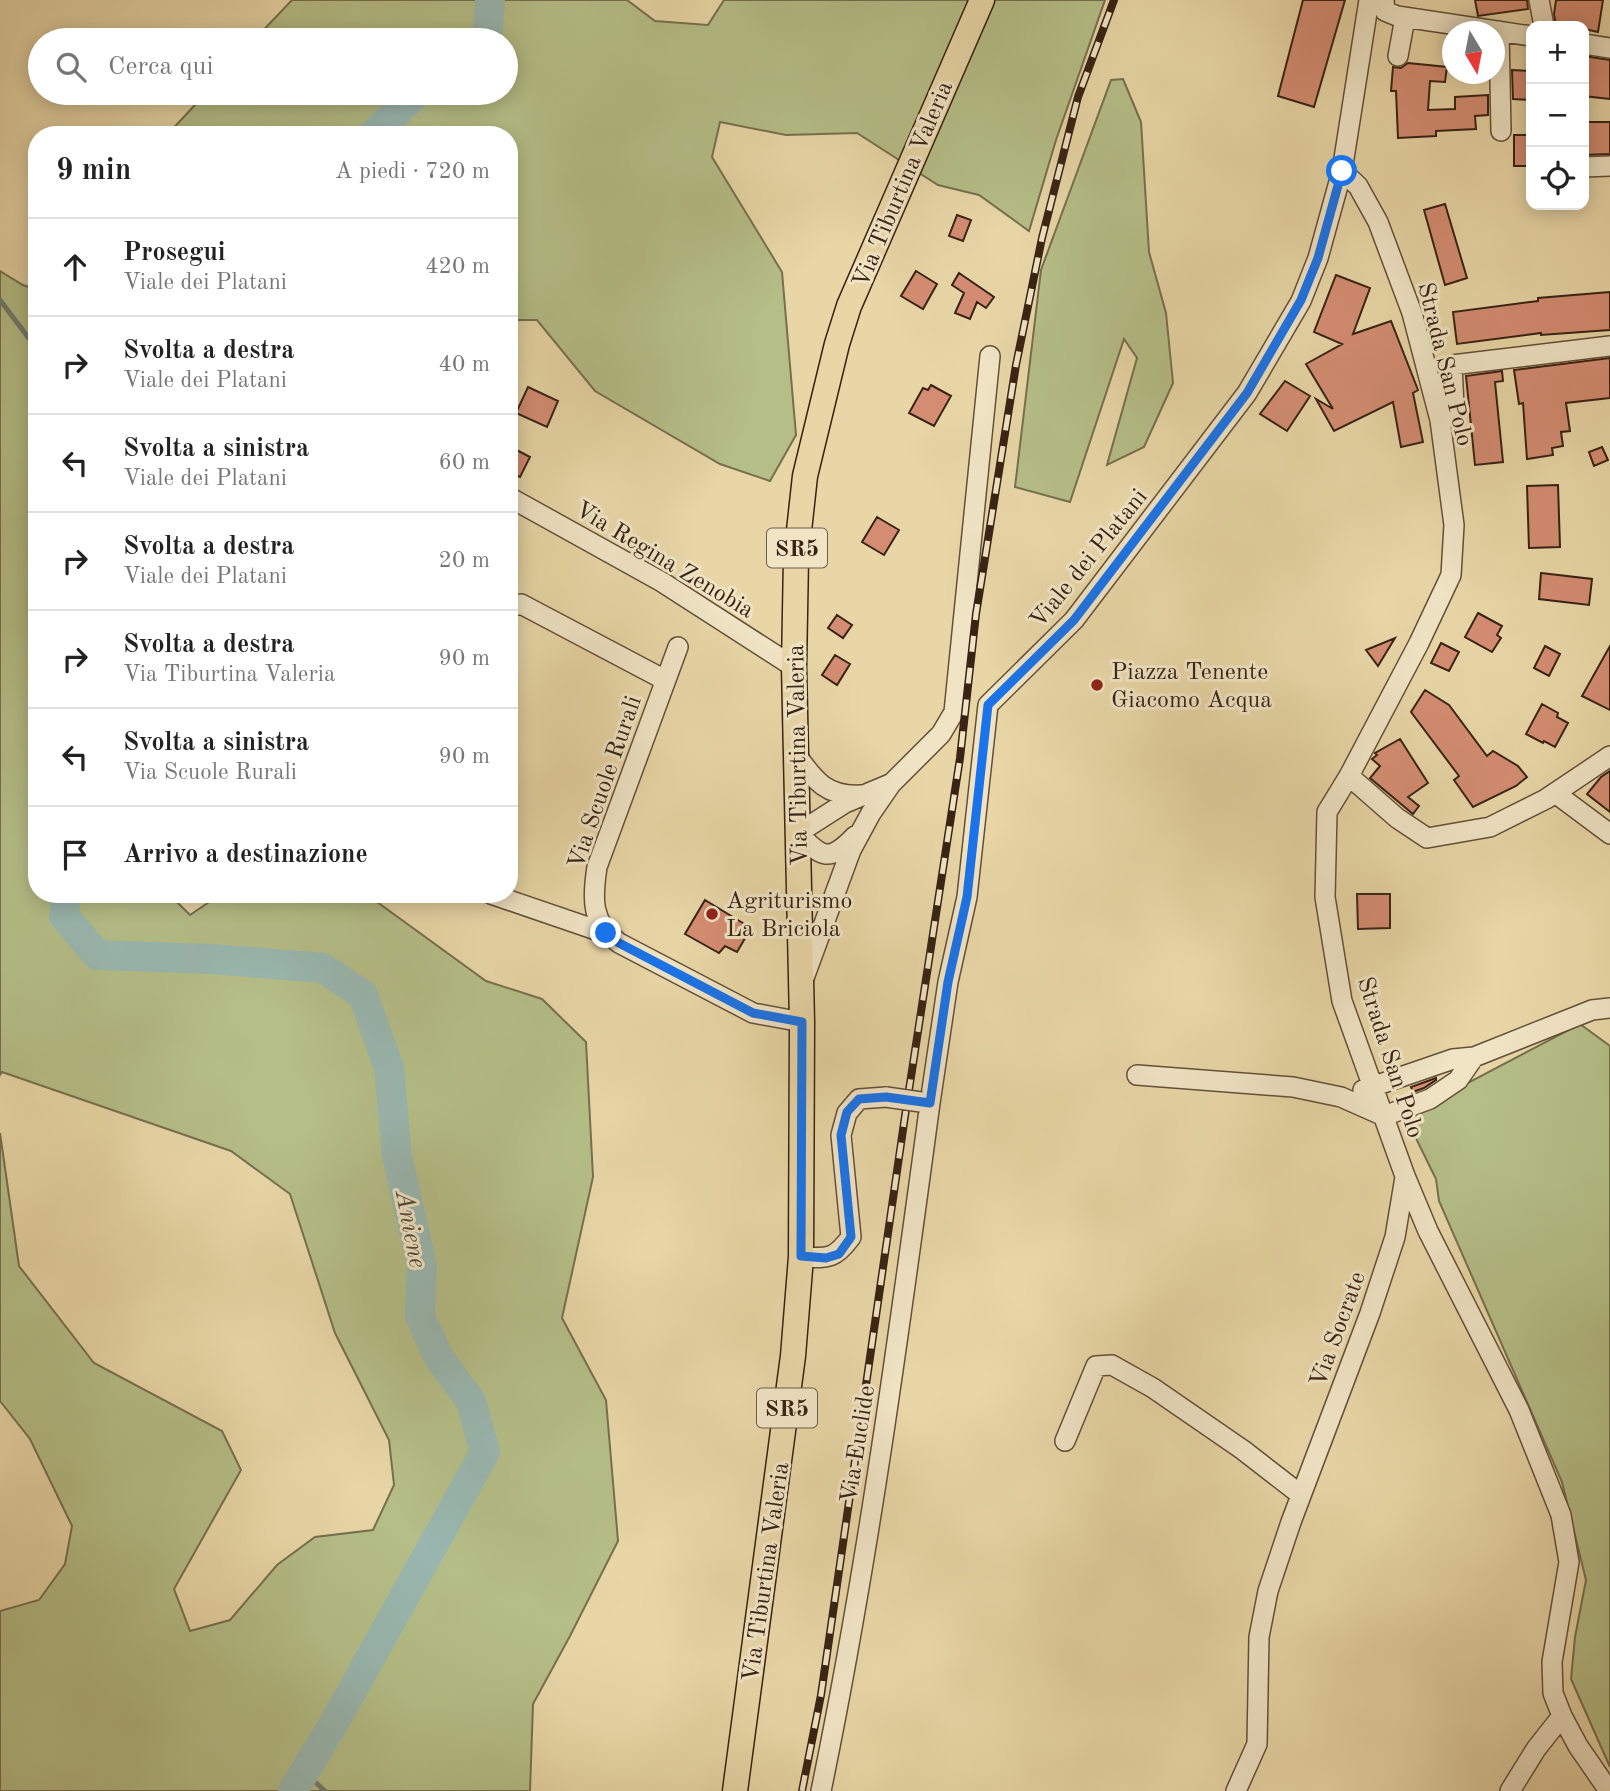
<!DOCTYPE html>
<html lang="it">
<meta charset="utf-8">
<style>
:root{--surface:#fff;--page:#f2f2f2;--text:#222;--muted:#767676;--line:#e0e0e0}
body{margin:0;font-family:"Old Standard TT",serif;background:var(--page);color:var(--text)}
.controls{position:absolute;right:21px;top:21px;display:grid;overflow:hidden;border-radius:14px;box-shadow:0 4px 18px #0003}
.controls button{width:63px;height:63px;display:grid;place-items:center;padding:0;border:0;border-bottom:2px solid var(--line);background:var(--surface);color:var(--text);font:35px sans-serif}
.compass{position:absolute;left:1442px;top:21px;width:63px;height:63px;border-radius:50%;background:var(--surface);box-shadow:0 4px 18px #0003;rotate:170deg}
.stop{position:absolute;width:21px;height:21px;margin:-16px;border:5px solid #1a73e8;border-radius:50%;background:#fff}
.stop.end{background:#1a73e8;border-color:#fff;box-shadow:0 2px 7px #0008}
.list{margin:0;padding:0;list-style:none}
h2{display:flex;justify-content:space-between;align-items:center;height:91px;margin:0;padding:0 28px;font-size:30px}
h2 small{font-size:23px;font-weight:400;color:var(--muted)}
.list li{display:grid;grid-template-columns:46px 1fr auto;gap:21px;align-items:center;box-sizing:border-box;height:98px;padding:0 28px;border-top:2px solid var(--line)}
.list b{display:block;font-size:26px;white-space:nowrap}
.list p{margin:0;font-size:23px;white-space:nowrap;color:var(--muted)}
.list em{font-size:23px;font-style:normal;color:var(--muted)}
.icon{flex:none;width:38px;height:38px;fill:none;stroke:currentColor;stroke-width:2;stroke-linecap:round;stroke-linejoin:round}
.map{position:relative;flex:none;width:1610px;height:1791px;overflow:hidden}
.search{position:absolute;background:var(--surface);box-shadow:0 4px 18px #0003;left:28px;top:28px;width:490px;height:77px;display:flex;align-items:center;gap:18px;box-sizing:border-box;padding:0 24px;border-radius:38px;color:var(--muted);font-size:26px}
.panel{position:absolute;background:var(--surface);box-shadow:0 4px 18px #0003;left:28px;top:126px;width:490px;height:777px;border-radius:28px}
.map>svg:first-child{display:block}
</style>
<div class="map">
<svg width="1610" height="1791" viewBox="0 0 1610 1791">
<rect width="100%" height="100%" fill="#e8d6a6"/>
<filter id="stains"><feTurbulence type="fractalNoise" baseFrequency=".00286" numOctaves="4"/><feColorMatrix values="0 0 0 0 .2 0 0 0 0 .09 0 0 0 0 .02 0 0 0 .5 -.17"/></filter>
<radialGradient id="worn" r=".72"><stop offset=".6" stop-color="#630" stop-opacity="0"/><stop offset="1" stop-color="#630" stop-opacity=".3"/></radialGradient>
<!-- green -->
<path fill="#b5be87" stroke="#76704e" stroke-width="2" d="M292,0H627L655,21L708,25L724,0H1105L1056,140L1029,231L979,195L938,185L857,133L786,135L720,122L712,157L782,272L796,435L770,481L720,464L595,391L537,320H509V135H167L206,93H506V40H254Z
M1123,79L1141,122L1149,252L1166,313L1173,383L1144,447L1107,465L1137,358L1124,339L1070,502L1015,487L1041,270L1111,80Z
M0,271L23,285L37,290V894H169L190,915L221,894H366L486,981L542,999L586,1042L593,1177L562,1318L606,1400L618,1541L570,1636L533,1704L530,1791H0V1611L39,1600L65,1564L72,1526L30,1439L0,1401V1133L19,1266L94,1363L222,1431L241,1470L174,1589L190,1631L230,1620L277,1565L315,1537L373,1530L394,1485L389,1440L335,1333L290,1194L231,1151L2,1072L0,1075Z
M1580,1024L1610,1046V1767L1571,1679L1575,1637L1586,1580L1562,1482L1439,1201L1436,1179L1405,1116Z"/>
<g fill="none" stroke-linecap="round" stroke-linejoin="round">
<!-- stream -->
<path stroke="#727c71" stroke-width="5" d="M0,300L37,349
M304,1772L325,1791"/>
<!-- river -->
<path stroke="#99b7af" stroke-width="30" d="M487,40L490,0
M373,135L416,93
M66,894L64,916L97,955L212,959L323,968L363,995L389,1068L397,1156L422,1266L420,1316L439,1358L471,1401L485,1452L334,1723L293,1791"/>
</g>
<!-- building -->
<path fill="#d48d72" stroke="#382314" stroke-width="2" d="M1303,0H1345L1314,107L1278,96Z
M1475,0H1527L1528,9L1478,16Z
M1556,0H1603L1598,32L1584,29V26L1556,25L1554,14Z
M1584,56L1610,60V99L1584,96Z
M1408,63L1447,67L1445,82L1430,81L1428,110L1455,109V97L1488,95V115L1475,116L1476,129L1436,131V136L1398,138L1396,91H1391L1393,67L1401,68Z
M1512,70L1531,71V100L1513,99Z
M1584,122H1610V154L1584,155Z
M1514,135H1531V166H1514Z
M1445,204L1467,278L1445,285L1424,210Z
M957,215L971,220L963,241L949,236Z
M916,271L937,284L923,309L901,296Z
M959,273L994,297L986,308L977,302L970,319L955,313L964,293L952,285Z
M1336,275L1370,288L1353,334L1391,321L1418,390L1413,393L1423,442L1401,447L1393,402L1334,431L1316,399L1333,409L1306,364L1342,344L1314,332Z
M1610,292V330L1541,335V333L1457,344L1453,312L1538,301V298Z
M1610,358V398L1566,403L1570,431L1561,432L1563,446L1552,448L1553,455L1527,459L1523,403L1519,404L1514,370Z
M1502,371L1503,381L1495,382L1503,462L1475,465L1466,376Z
M1285,381L1310,396L1287,431L1260,414Z
M931,385L951,396L934,426L909,413L923,388L928,390Z
M528,387L558,401L547,427L516,413Z
M509,446L530,457L520,477L509,472Z
M1602,447L1608,460L1594,466L1589,452Z
M1558,485L1560,547L1529,548L1527,486Z
M877,517L899,530L884,555L862,542Z
M1541,573L1592,579L1589,605L1539,599Z
M1478,613L1502,626L1497,635L1501,638L1492,652L1465,637Z
M837,615L852,625L843,638L828,628Z
M1395,638L1378,666L1366,650Z
M1441,643L1459,652L1449,671L1431,663Z
M1545,646L1560,654L1549,676L1534,668Z
M1610,646V710L1582,696Z
M835,655L850,664L837,685L822,675Z
M1425,690L1449,705L1487,756L1493,751L1518,766L1527,777L1516,786L1473,807L1454,780L1459,776L1411,712Z
M1542,704L1558,713L1557,717L1568,723L1555,747L1544,741L1543,743L1526,734Z
M1400,739L1428,783L1408,797L1419,806L1413,814L1370,778L1380,766L1372,759L1377,755L1375,753Z
M1610,771V812L1587,794L1601,777Z
M1357,894H1390V928L1358,929Z
M705,900L751,928L737,952L725,946L719,953L685,934Z
M1436,1078V1080L1424,1088L1413,1092L1411,1087Z"/>
<g fill="none" stroke-linecap="round" stroke-linejoin="round">
<!-- minor casing -->
<g stroke="#645038" stroke-width="22">
<path id="minor" d="M1384,0L1385,11L1397,16L1531,36
M1539,0L1544,26
M1499,31L1501,131
M1584,44L1610,48
M1398,56L1405,18
M1584,167L1610,166
M1342,171L1358,186L1378,222L1412,313L1440,420L1454,525L1451,575L1419,643L1349,776L1327,812L1325,897L1342,1001L1405,1176L1428,1231L1519,1410L1561,1515L1569,1562L1552,1662L1553,1693L1562,1716L1578,1746L1609,1791
M1440,420L1454,407L1452,365L1610,346
M509,497L662,582L794,667
M509,603L514,606L521,604L665,680
M678,647L597,867C592,900 591,922 619,943L753,1013L802,1022
M797,756C815,781 827,797 861,795
M1349,776L1397,818L1427,838L1490,827L1546,799L1610,756
M1555,793L1610,834
M855,836C829,863 822,858 798,833L845,803L890,784
M491,894L605,933
M804,978L851,850L871,813L891,784L941,734L954,712L990,356
M1137,1075L1293,1087L1341,1097L1384,1116L1430,1099L1458,1080L1474,1057
M1363,1090L1453,1059L1474,1057L1592,1010L1610,1008
M921,1102L930,1103L948,982L967,897L988,705L1074,620L1247,393L1301,301L1318,258L1342,171L1369,0
M801,1257C828,1258 834,1260 851,1237L841,1135L847,1113L859,1099L886,1097
M1065,1441L1096,1366L1112,1365L1153,1388L1243,1450L1301,1495
M821,1791C868,1563 899,1333 930,1103
M1236,1791L1257,1744L1259,1637L1268,1591L1291,1522L1370,1313L1395,1237L1405,1177
M1510,1791L1536,1749L1562,1716"/>
</g>
<!-- major casing -->
<g stroke="#382314" stroke-width="27">
<path id="major" d="M735,1791L793,1356L801,1257L802,1022L794,667L796,558L805,476L837,344L849,306L982,0"/>
</g>
<!-- minor -->
<use href="#minor" stroke="#f0e4c5" stroke-width="19"/>
<!-- major -->
<use href="#major" stroke="#e8d6a6" stroke-width="24"/>
<!-- rail casing -->
<g stroke="#382314" stroke-width="8">
<path id="rail" d="M802,1791L821,1695L905,1116L960,758L976,614L1016,365L1042,238L1078,97L1114,0"/>
</g>
<!-- rail -->
<use href="#rail" stroke="#f0e4c5" stroke-width="5" stroke-dasharray="16" stroke-linecap="butt"/>
<!-- minor-bridge casing -->
<g stroke="#645038" stroke-width="22" stroke-linecap="butt">
<path id="minor-bridge" d="M886,1097L921,1102"/>
</g>
<!-- minor-bridge -->
<use href="#minor-bridge" stroke="#f0e4c5" stroke-width="19"/>
</g>
<g fill="none" stroke-linecap="round" stroke-linejoin="round">
<!-- route -->
<path stroke="#1a73e8" stroke-width="9" d="M606,933L619,943L753,1013L802,1022L801,1256L826,1258L839,1254L851,1237L841,1135L847,1112L859,1099L886,1097L930,1103L948,982L967,897L988,705L1074,620L1247,393L1301,300L1318,258L1342,171"/>
</g>
<!-- markers -->
<g fill="#8f2418" stroke="#f0e4c5" stroke-width="2.5">
<circle cx="1097" cy="685" r="7"/>
<circle cx="712" cy="914" r="7"/>
</g>
<g text-anchor="middle" stroke-width="6" stroke-linejoin="round" paint-order="stroke">
<!-- shield labels -->
<g fill="#f0e4c5" stroke="#6f5d49" stroke-width="2">
<rect x="767" y="528.5" width="60" height="39" rx="5"/>
<rect x="757" y="1388.5" width="60" height="39" rx="5"/>
</g>
<g font-size="23" font-weight="bold" fill="#382314">
<text x="797" y="556">SR5</text>
<text x="787" y="1416">SR5</text>
</g>
<!-- street labels -->
<g font-size="24" fill="#382314" stroke="#f0e4c5">
<text transform="translate(902 184) rotate(-67)" y="8">Via Tiburtina Valeria</text>
<text transform="translate(1446 364) rotate(76)" y="8">Strada San Polo</text>
<text transform="translate(1088 558) rotate(-51)" y="8">Viale dei Platani</text>
<text transform="translate(665 559) rotate(31)" y="8">Via Regina Zenobia</text>
<text transform="translate(797 755) rotate(-91)" y="8">Via Tiburtina Valeria</text>
<text transform="translate(604 782) rotate(-71)" y="8">Via Scuole Rurali</text>
<text transform="translate(1391 1057) rotate(72)" y="8">Strada San Polo</text>
<text transform="translate(1337 1329) rotate(-70)" y="8">Via Socrate</text>
<text transform="translate(857 1444) rotate(-81)" y="8">Via Euclide</text>
<text transform="translate(765 1572) rotate(-82)" y="8">Via Tiburtina Valeria</text>
</g>
<!-- poi labels -->
<g font-size="24" fill="#382314" stroke="#f0e4c5" text-anchor="start">
<text x="1111" y="679">Piazza Tenente<tspan x="1111" dy="28">Giacomo Acqua</tspan></text>
<text x="726" y="908">Agriturismo<tspan x="726" dy="28">La Briciola</tspan></text>
</g>
<!-- water labels -->
<g font-size="26" font-style="italic" fill="#50483b" stroke="#f0e4c5">
<text transform="translate(412 1229) rotate(79)" y="9">Aniene</text>
</g>
</g>
<rect width="100%" height="100%" filter="url(#stains)"/>
<rect width="100%" height="100%" fill="url(#worn)"/>
</svg>
<div class="controls">
<button>+</button>
<button>−</button>
<button><svg class="icon" aria-label="locate" viewBox="0 0 24 24"><circle cx="12" cy="12" r="6"/><path d="M12 2v4M12 18v4M2 12h4M18 12h4"/></svg></button>
</div>
<svg class="compass" viewBox="-18 -18 36 36"><path d="M0-13l5 13h-10z" fill="#e53935"/><path d="M0 13l5-13h-10z" fill="#767676"/></svg>
<div class="stop" style="left:1342px;top:171px"></div>
<div class="stop end" style="left:606px;top:933px"></div>
<div class="search"><svg class="icon" aria-label="search" viewBox="0 0 24 24"><circle cx="10" cy="10" r="6"/><path d="M15 15l6 6"/></svg>Cerca qui</div>
<section class="panel">
<h2>9 min<small>A piedi · 720 m</small></h2>
<ul class="list">
<li><svg class="icon" aria-label="ahead" viewBox="0 0 24 24"><path d="M12 20V5M6 11l6-6 6 6"/></svg><div><b>Prosegui</b><p>Viale dei Platani</p></div><em>420 m</em></li>
<li><svg class="icon" aria-label="right" viewBox="0 0 24 24"><path d="M7 20v-9h11M14 6l5 5-5 5"/></svg><div><b>Svolta a destra</b><p>Viale dei Platani</p></div><em>40 m</em></li>
<li><svg class="icon" aria-label="left" viewBox="0 0 24 24"><path d="M17 20v-9H6M10 6l-5 5 5 5"/></svg><div><b>Svolta a sinistra</b><p>Viale dei Platani</p></div><em>60 m</em></li>
<li><svg class="icon" aria-label="right" viewBox="0 0 24 24"><path d="M7 20v-9h11M14 6l5 5-5 5"/></svg><div><b>Svolta a destra</b><p>Viale dei Platani</p></div><em>20 m</em></li>
<li><svg class="icon" aria-label="right" viewBox="0 0 24 24"><path d="M7 20v-9h11M14 6l5 5-5 5"/></svg><div><b>Svolta a destra</b><p>Via Tiburtina Valeria</p></div><em>90 m</em></li>
<li><svg class="icon" aria-label="left" viewBox="0 0 24 24"><path d="M17 20v-9H6M10 6l-5 5 5 5"/></svg><div><b>Svolta a sinistra</b><p>Via Scuole Rurali</p></div><em>90 m</em></li>
<li><svg class="icon" aria-label="arrive" viewBox="0 0 24 24"><path d="M6 21V4h12l-3 4 3 4H6"/></svg><div><b>Arrivo a destinazione</b></div></li>
</ul>
</section>
</div>
